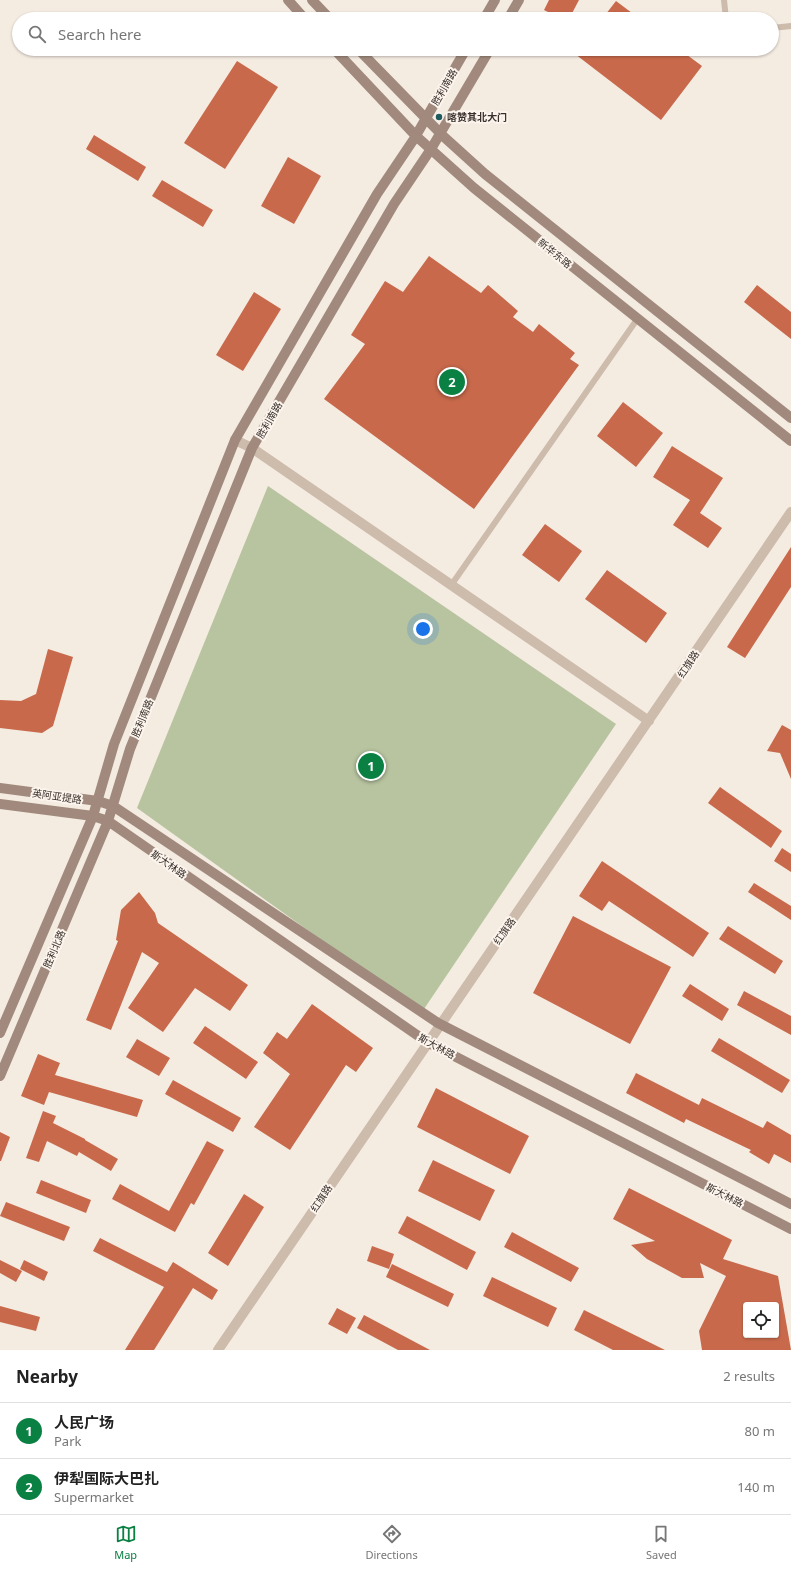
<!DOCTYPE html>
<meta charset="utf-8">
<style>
:root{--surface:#fff;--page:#f6f6f6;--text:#222;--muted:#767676;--line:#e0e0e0;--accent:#0b8043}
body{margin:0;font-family:"Noto Sans","Noto Sans SC",sans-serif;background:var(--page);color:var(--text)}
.controls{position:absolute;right:12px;bottom:12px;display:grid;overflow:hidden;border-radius:4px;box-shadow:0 1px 3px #0004}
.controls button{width:36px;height:36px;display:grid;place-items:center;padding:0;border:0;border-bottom:1px solid var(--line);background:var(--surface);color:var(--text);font:20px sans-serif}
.you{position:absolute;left:423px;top:629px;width:14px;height:14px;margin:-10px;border:3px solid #fff;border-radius:50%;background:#1a73e8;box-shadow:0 0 0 6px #1a73e833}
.badge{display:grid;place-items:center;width:26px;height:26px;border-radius:50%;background:var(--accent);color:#fff;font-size:13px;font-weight:700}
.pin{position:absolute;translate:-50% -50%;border:2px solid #fff;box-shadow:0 1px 4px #0006}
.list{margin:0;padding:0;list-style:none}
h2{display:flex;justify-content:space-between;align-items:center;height:52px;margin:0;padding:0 16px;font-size:17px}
h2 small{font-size:13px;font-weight:400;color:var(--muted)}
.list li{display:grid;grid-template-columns:26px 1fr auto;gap:12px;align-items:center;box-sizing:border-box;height:56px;padding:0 16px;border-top:1px solid var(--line)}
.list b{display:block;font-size:15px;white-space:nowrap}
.list p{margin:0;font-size:13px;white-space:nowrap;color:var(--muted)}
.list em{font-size:13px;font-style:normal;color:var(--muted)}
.icon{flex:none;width:22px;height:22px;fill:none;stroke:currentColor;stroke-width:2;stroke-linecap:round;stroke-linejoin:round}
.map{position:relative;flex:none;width:791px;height:1350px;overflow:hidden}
.search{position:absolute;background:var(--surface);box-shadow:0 1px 3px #0004;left:12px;right:12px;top:12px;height:44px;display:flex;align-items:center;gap:10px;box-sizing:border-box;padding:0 14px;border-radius:22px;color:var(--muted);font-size:15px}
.sheet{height:164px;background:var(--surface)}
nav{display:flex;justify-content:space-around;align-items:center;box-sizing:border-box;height:56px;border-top:1px solid var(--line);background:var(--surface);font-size:11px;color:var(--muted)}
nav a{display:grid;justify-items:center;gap:2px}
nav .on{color:var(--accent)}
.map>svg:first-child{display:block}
</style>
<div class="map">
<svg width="791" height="1350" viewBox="0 0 791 1350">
<rect width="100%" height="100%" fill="#f4ebe1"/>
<!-- green -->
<path fill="#b8c4a0" d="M268,486L616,724L422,1012L137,808Z"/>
<!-- building -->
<path fill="#c8694b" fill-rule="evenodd" d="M549,0H579L569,19H562L544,10Z
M616,1L640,19H602Z
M579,49H679L702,66L661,120L575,54Z
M237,61L278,87L225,169L184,143Z
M94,135L146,167L138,181L86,149Z
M288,157L321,176L294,224L261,206Z
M162,180L213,210L203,227L152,196Z
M429,256L481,293L488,285L518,311L513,317L533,332L539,324L575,353L570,359L579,365L474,509L324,399L365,344L351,335L385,281L403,292Z
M757,285L791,312V339L744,302Z
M254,292L281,309L243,371L216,355Z
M623,402L663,433L636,467L597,436Z
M672,446L723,478L700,513L722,528L708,548L673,525L690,500L653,477Z
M545,524L582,551L559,582L522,555Z
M791,547V587L745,658L727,647Z
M607,570L667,613L646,643L585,599Z
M48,649L73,657L53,726L42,733L0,728V700L21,701L36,694Z
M782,725L791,730V779L780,753L767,751Z
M720,787L782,831L771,848L708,803Z
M782,848L791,854V872L774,861Z
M602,861L709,933L693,957L609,901L602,911L579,896Z
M754,883L791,906V920L748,892Z
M139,892L155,913L158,923L248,985L230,1011L195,988L163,1032L128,1008L159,963L142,952L111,1030L86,1020L118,941L116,940L121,910Z
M573,916L671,967L630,1044L533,993Z
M728,926L783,961L775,974L719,939Z
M690,984L729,1009L722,1021L682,996Z
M744,991L791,1016V1035L737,1005Z
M312,1004L373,1048L356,1072L346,1065L290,1150L254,1127L290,1074L263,1053L277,1032L287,1039Z
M205,1026L258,1062L246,1079L193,1043Z
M719,1038L790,1080L782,1093L711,1051Z
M137,1039L170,1058L159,1076L126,1057Z
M38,1054L60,1063L55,1075L143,1100L137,1117L49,1092L44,1105L21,1096Z
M636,1073L699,1105L702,1098L763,1128L767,1121L791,1135V1163L774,1154L769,1164L749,1152L751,1150L686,1119L684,1123L626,1093Z
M173,1080L241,1118L233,1132L165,1094Z
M436,1088L529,1136L510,1174L417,1127Z
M43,1111L56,1116L53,1123L85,1139V1140L118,1159L111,1171L79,1152L77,1156L47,1141L39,1162L26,1158Z
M0,1132L10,1137L1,1161H0Z
M207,1141L224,1150L194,1205L191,1203L175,1232L112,1199L120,1184L169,1211Z
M433,1160L495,1190L480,1221L418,1191Z
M41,1180L91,1200L86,1213L36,1193Z
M629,1188L732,1240L723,1259L778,1276L791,1350H702L699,1331L726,1276L700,1263L704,1278H682L647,1259L631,1245L655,1241L613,1219ZM746,1305H776V1335H746Z
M244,1194L264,1207L228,1266L208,1253Z
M6,1202L70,1227L64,1241L0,1216Z
M407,1216L476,1252L467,1270L398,1233Z
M512,1232L579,1268L571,1282L504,1247Z
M100,1238L167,1272L173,1262L218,1290L212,1300L193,1288L154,1350H125L164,1287L93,1251Z
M372,1246L394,1254L389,1269L367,1261Z
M0,1260L22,1271L16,1282L0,1273Z
M24,1260L48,1272L44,1281L20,1269Z
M392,1264L454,1294L448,1307L386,1277Z
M492,1277L557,1308L548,1327L483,1296Z
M0,1306L40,1317L36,1331L0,1322Z
M337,1308L356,1318L347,1334L328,1324Z
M584,1310L665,1350H613L574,1330Z
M364,1315L430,1350H398L357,1328Z"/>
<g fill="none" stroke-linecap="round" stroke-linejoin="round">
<!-- lane -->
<path stroke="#cdbbac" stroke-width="6" d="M724,0L726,19
M772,28L791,26
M452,584L638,318"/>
<!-- street -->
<path stroke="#cdbbac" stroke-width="10" d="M235,440L252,448L649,721
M218,1350C408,1070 601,792 791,512"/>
<!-- secondary -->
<path stroke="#a18a7d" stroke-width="10" d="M288,0L305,19
M312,0L330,19
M484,19L495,0
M508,19L519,0
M334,49L416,136L474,188L791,441
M358,49L443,136L485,174L791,418
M0,788L98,801L113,806L438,1023L791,1204
M0,804L93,816L108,821L427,1042L791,1229
M0,1033L93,816L114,744L235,440L377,194L414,139L466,49
M0,1076L108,821L130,749L252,448L394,204L431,149L490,49"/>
</g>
<!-- markers -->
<circle fill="#1f5a5e" stroke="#fbf5ee" stroke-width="1.5" cx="439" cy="117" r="4"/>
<g text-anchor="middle" stroke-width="4" stroke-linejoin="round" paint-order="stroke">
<!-- street labels -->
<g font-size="10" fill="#3b302b" stroke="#fbf5ee">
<text transform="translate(444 87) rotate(-60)" y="4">胜利南路</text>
<text transform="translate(555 253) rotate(39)" y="4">新华东路</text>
<text transform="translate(269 420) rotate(-60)" y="4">胜利南路</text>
<text transform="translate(688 664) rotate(-56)" y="4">红旗路</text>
<text transform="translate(142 718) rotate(-68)" y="4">胜利南路</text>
<text transform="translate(57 796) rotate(8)" y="4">英阿亚提路</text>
<text transform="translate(169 864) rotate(35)" y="4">斯大林路</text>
<text transform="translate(504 931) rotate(-55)" y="4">红旗路</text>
<text transform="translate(54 949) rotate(-67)" y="4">胜利北路</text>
<text transform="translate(437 1046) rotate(29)" y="4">斯大林路</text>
<text transform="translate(725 1195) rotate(27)" y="4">斯大林路</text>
<text transform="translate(321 1198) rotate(-56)" y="4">红旗路</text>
</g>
<!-- poi labels -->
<g font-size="10" font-weight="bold" fill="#3b302b" stroke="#fbf5ee" text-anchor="start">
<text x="447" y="121">喀赞其北大门</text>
</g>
</g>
</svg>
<div class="controls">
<button><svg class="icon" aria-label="locate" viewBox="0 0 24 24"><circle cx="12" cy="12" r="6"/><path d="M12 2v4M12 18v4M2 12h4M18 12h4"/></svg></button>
</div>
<div class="you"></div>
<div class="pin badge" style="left:371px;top:766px">1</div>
<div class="pin badge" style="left:452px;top:382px">2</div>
<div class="search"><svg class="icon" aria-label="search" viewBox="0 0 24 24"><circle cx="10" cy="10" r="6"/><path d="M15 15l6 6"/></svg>Search here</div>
</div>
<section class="sheet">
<h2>Nearby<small>2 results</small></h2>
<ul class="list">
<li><span class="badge">1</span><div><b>人民广场</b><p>Park</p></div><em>80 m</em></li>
<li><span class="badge">2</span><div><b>伊犁国际大巴扎</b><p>Supermarket</p></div><em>140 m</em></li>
</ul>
</section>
<nav>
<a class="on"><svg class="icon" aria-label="map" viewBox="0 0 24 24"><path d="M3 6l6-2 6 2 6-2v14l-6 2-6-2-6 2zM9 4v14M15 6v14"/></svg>Map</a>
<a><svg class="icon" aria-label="directions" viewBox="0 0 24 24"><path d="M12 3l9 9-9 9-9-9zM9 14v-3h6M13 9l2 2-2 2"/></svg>Directions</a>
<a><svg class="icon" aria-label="saved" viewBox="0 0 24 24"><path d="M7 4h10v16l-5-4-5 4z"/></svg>Saved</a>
</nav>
